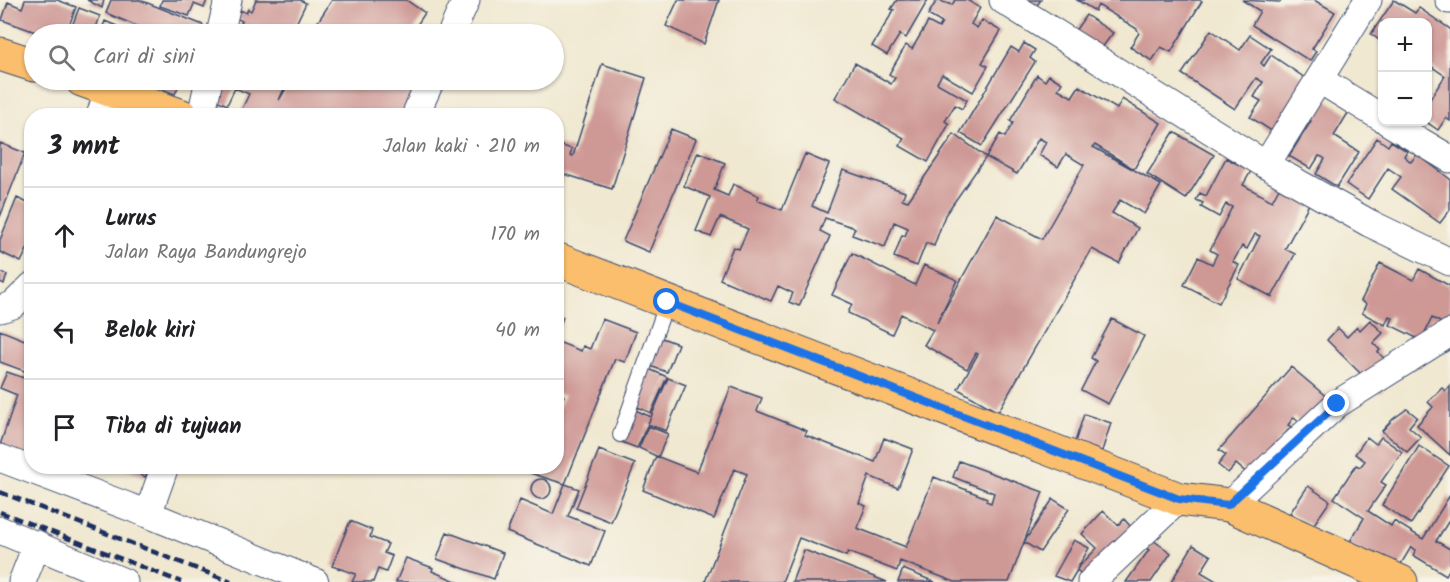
<!DOCTYPE html>
<html lang="id">
<meta charset="utf-8">
<style>
:root{--surface:#fff;--page:#f2f2f2;--text:#202124;--muted:#757577;--line:#e0e0e0}
body{margin:0;font-family:Kalam,sans-serif;background:var(--page);color:var(--text)}
.controls{position:absolute;right:18px;top:18px;display:grid;overflow:hidden;border-radius:12px;box-shadow:0 2px 4px #0004}
.controls button{width:54px;height:54px;display:grid;place-items:center;padding:0;border:0;border-bottom:2px solid var(--line);background:var(--surface);color:var(--text);font:30px sans-serif}
.stop{position:absolute;width:18px;height:18px;margin:-14px;border:4px solid #1a73e8;border-radius:50%;background:#fff}
.stop.end{background:#1a73e8;border-color:#fff;box-shadow:0 2px 6px #0008}
.list{margin:0;padding:0;list-style:none}
h2{display:flex;justify-content:space-between;align-items:center;height:78px;margin:0;padding:0 24px;font-size:26px}
h2 small{font-size:20px;font-weight:400;color:var(--muted)}
.list li{display:grid;grid-template-columns:39px 1fr auto;gap:18px;align-items:center;box-sizing:border-box;height:96px;padding:0 24px;border-top:2px solid var(--line)}
.list b{display:block;font-size:22px;white-space:nowrap}
.list p{margin:0;font-size:20px;white-space:nowrap;color:var(--muted)}
.list em{font-size:20px;font-style:normal;color:var(--muted)}
.icon{flex:none;width:33px;height:33px;fill:none;stroke:currentColor;stroke-width:2;stroke-linecap:round;stroke-linejoin:round}
.map{position:relative;flex:none;width:1450px;height:582px;overflow:hidden}
.search{position:absolute;background:var(--surface);box-shadow:0 2px 4px #0004;left:24px;top:24px;width:540px;height:66px;display:flex;align-items:center;gap:15px;box-sizing:border-box;padding:0 21px;border-radius:33px;color:var(--muted);font-size:22px}
.panel{position:absolute;background:var(--surface);box-shadow:0 2px 4px #0004;left:24px;top:108px;width:540px;height:366px;border-radius:24px}
.map>svg:first-child{display:block}
</style>
<div class="map">
<svg width="1450" height="582" viewBox="0 0 1450 582">
<rect width="100%" height="100%" fill="#f7f3e8"/>
<filter id="ink" filterUnits="userSpaceOnUse"><feTurbulence type="fractalNoise" baseFrequency=".0167" numOctaves="2"/><feDisplacementMap in="SourceGraphic" scale="12" xChannelSelector="R" yChannelSelector="G"/><feConvolveMatrix kernelMatrix="1 2 1 2 8 2 1 2 1" color-interpolation-filters="sRGB"/></filter>
<filter id="wash" filterUnits="userSpaceOnUse"><feTurbulence type="fractalNoise" baseFrequency=".008" numOctaves="4" result="noise"/><feDisplacementMap in="SourceGraphic" scale="24" xChannelSelector="R" yChannelSelector="G"/><feGaussianBlur stdDeviation="1.35" result="paint"/><feColorMatrix in="noise" values="0 0 0 0 0 0 0 0 0 0 0 0 0 0 0 0 0 1.4 0 .05"/><feComposite in="paint" operator="in"/></filter>
<g filter="url(#wash)">
<rect width="100%" height="100%" fill="#f0e8d0"/>
<g id="blocks">
<!-- building -->
<path fill="#ce9895" d="M25,0H57L76,7L66,34H41L2,20L8,2L22,8Z
M87,0H104L102,8Z
M111,0H140L203,25L199,34H144L146,30L106,13Z
M162,0H207L204,8L194,4L189,16L160,6Z
M256,0H300L306,3L291,34H254L239,27L242,21L236,18L240,10L246,13L248,9L251,11Z
M332,0H406L425,13L411,34H319L323,27L317,23Z
M678,0H719L704,44L666,26Z
M897,0H928L906,38L900,34L887,55L872,46L894,10L891,9Z
M937,0L952,5L955,0H967L980,8L971,24L977,28L982,20L1001,31L982,63L988,66L973,92L942,74L937,83L967,100L962,109L955,105L945,121L949,124L928,162L900,146L904,138L835,98L855,63L891,84L895,78L889,74L906,45L912,49L928,22L939,28L942,23L928,15Z
M1021,0H1041L1034,9Z
M1077,0H1200L1202,1L1171,52L1161,47L1152,61L1130,47L1139,33L1137,29L1098,5L1095,11Z
M1242,0L1280,2L1281,0H1314L1335,12L1312,49L1316,51L1310,61L1252,25L1260,11Z
M1394,0L1415,13L1419,8L1450,29V121L1446,118L1438,130L1428,123V102L1445,76L1428,64V22H1382V42L1371,34Z
M79,8L100,16L94,34H69Z
M1086,15L1113,33L1101,49L1075,31Z
M105,21L136,34H100Z
M305,28L316,34H302Z
M1211,30L1240,50L1250,35L1271,49L1261,63L1264,66L1271,55L1308,80L1273,132L1250,117L1261,101L1254,97L1263,82L1256,78L1235,109L1182,74Z
M1024,43L1035,50L1030,58L1035,62L982,146L960,133L1011,47L1019,52Z
M602,64L646,78L612,189L564,174L556,196V144L572,149L570,155L573,156Z
M1037,75L1045,81L1049,75L1062,83L1058,89L1072,97L1079,86L1117,109L1122,99L1161,123L1134,169L1095,145L1093,147L1161,185L1144,214L1120,200L1112,213L1138,228L1119,263L1092,249L998,412L958,389L978,354L976,353L967,369L924,345L933,330L901,314L892,334L848,313L852,304L832,295L852,253L915,285L924,265L957,280L937,323L997,215L1042,239L1084,165L1066,154L1058,167L1039,155L1046,142L1039,138L1017,174L986,157L1000,134L1005,137L1013,123L1010,121Z
M140,80H181L175,94Z
M221,80H288L279,100L291,80H417L411,116H251L241,111L249,94L235,88L227,105L212,98Z
M1322,97L1348,113L1334,136L1359,152L1337,187L1316,174L1325,159L1322,157L1319,156L1311,169L1289,156L1311,121L1306,119Z
M671,129L696,139L649,252L623,241Z
M1174,132L1214,155L1186,199L1147,174Z
M954,134L986,157L945,215L934,246L926,243L917,266L894,257L902,235L905,236L908,228L894,222L885,247L852,235L855,228L825,218L820,231L830,236L799,306L789,302L793,293L778,286L771,301L720,279L733,247L739,249L748,229L720,217L711,237L696,231L710,197L684,186L698,152L725,163L714,190L728,196L733,184L759,196L757,200L782,210L805,154L829,164L812,206L827,213L843,170L905,192L902,199L908,201Z
M1377,138L1388,146L1391,141L1407,151L1404,156L1411,162L1417,154L1450,179V210L1440,223L1392,189L1401,177L1388,168L1368,199L1346,184Z
M0,143L25,153L0,217Z
M1226,158L1251,171L1243,185L1272,201L1279,188L1309,204L1285,249L1295,254L1272,297L1238,279L1260,236L1255,234L1247,249L1242,246L1233,262L1239,265L1219,303L1184,285L1198,257L1212,264L1217,254L1210,250L1232,207L1226,204L1219,217L1201,207L1203,203L1196,200L1200,193L1206,196Z
M17,198L32,205V239L21,262L0,252V240Z
M1380,263L1413,280L1419,269L1450,286V327L1432,318L1424,334L1427,343L1390,325L1393,318L1389,316L1385,325L1362,313L1366,304L1361,301Z
M0,272L7,275L4,284L0,282Z
M556,314L563,317L557,334H556Z
M602,319L636,332L625,362L615,359L565,484L530,473L533,466H556V414L564,396L556,393V341L581,351L583,346L590,349Z
M1112,319L1144,336L1108,404L1081,390L1096,361L1091,358Z
M1370,320L1383,333L1373,343L1380,350L1378,352L1399,374L1380,393L1327,340L1338,328L1347,337L1357,327L1360,330Z
M32,329V448L28,457L0,445L17,395L0,388L7,372L24,378L27,372L0,362V330L27,341Z
M662,338L678,344L667,372L650,366Z
M1291,367L1341,409L1317,437L1294,417L1288,425L1291,427L1275,446L1291,460L1254,501L1249,475L1236,464L1228,473L1218,465L1226,455L1219,450Z
M649,369L667,377L651,413L633,405Z
M668,378L686,385L666,431L648,424Z
M1450,386V455L1417,425L1433,407L1428,402L1442,388L1446,391Z
M731,387L762,398L757,411L807,431L805,435L875,462L884,438L913,449L898,488L869,476L859,503L866,506L857,528L906,547L934,477L987,498L986,501L991,503L994,493L953,477L959,461L1043,492L1024,542L1053,499L1069,509L1040,552L1024,542L1009,582H955L900,561L897,571L848,552L846,556L799,538L782,582H705L747,474L734,469L714,519L643,490L656,456L697,472Z
M633,409L651,417L637,448L619,441Z
M1407,409L1417,417L1409,427L1421,437L1407,452L1382,431L1393,419Z
M1084,414L1111,423L1102,451L1075,442Z
M648,426L668,434L658,457L639,448Z
M1367,437L1376,444L1381,437L1402,452L1381,482L1386,485L1368,511L1391,526L1394,521L1423,539L1450,495V519L1436,541L1450,549V568L1446,575L1413,555L1416,550L1411,547L1398,569L1348,545L1364,518L1334,498L1356,465L1360,467L1365,461L1355,454Z
M1419,446L1449,466L1411,524L1382,505Z
M599,450L635,464L611,522L576,508Z
M122,466H150L145,477Z
M531 489a10 10 0 1 1 20 0a10 10 0 1 1-20 0Z
M565,484L579,489L568,516L605,531L591,566L507,532L520,500L553,514Z
M1308,486L1330,501L1312,527L1290,513Z
M1103,511L1118,525L1124,519L1131,527L1084,577L1077,570L1070,582L1054,576L1074,540L1089,548L1077,569L1097,548L1082,534Z
M350,521L372,530L370,537L388,544L384,553L392,556L386,572L378,569L373,582H352L356,574L332,566Z
M447,532L503,553L494,579L437,559Z
M1150,538L1171,553L1151,582H1126L1149,550L1144,547Z
M1193,545L1211,556L1201,572L1218,582H1171Z
M804,550L887,582H792Z
M406,558L433,568L432,571L458,582H396Z
M903,569L935,582H898Z"/>
</g>
</g>
<g filter="url(#ink)">
<use href="#blocks" fill-opacity="0" stroke="#3b4b6f" stroke-width="1.5"/>
<g fill="none" stroke-linecap="round" stroke-linejoin="round">
<!-- lane casing -->
<g stroke="#3b4b6f" stroke-width="16">
<path id="lane" d="M620,435L667,302"/>
</g>
<!-- street casing -->
<g stroke="#3b4b6f" stroke-width="29">
<path id="street" d="M1003,0L1266,165L1369,223L1450,262
M1449,0H1450
M220,34L228,0
M451,34L466,0
M1320,80L1382,118
M417,111L431,80
M100,116L109,88
M201,116L209,80
M1388,122L1450,159
M1266,165L1368,0
M0,309L13,305L32,286
M0,458L148,514L315,582
M1229,505L1337,404L1450,333
M148,514L165,466
M0,530L124,582
M22,582L37,544
M1091,582L1179,499"/>
</g>
<!-- primary casing -->
<g stroke="#3b4b6f" stroke-width="35">
<path id="primary" d="M0,54L34,65
M82,80L182,116
M556,259L1179,499L1229,505L1401,582"/>
</g>
<!-- lane -->
<use href="#lane" stroke="#fff" stroke-width="14"/>
<!-- street -->
<use href="#street" stroke="#fff" stroke-width="27"/>
<!-- primary -->
<use href="#primary" stroke="#fabe6d" stroke-width="33"/>
<!-- rail -->
<path stroke="#1b2f5e" stroke-width="4.5" stroke-dasharray="9 4.5" stroke-linecap="butt" d="M0,492L231,582
M0,512L181,582"/>
</g>
</g>
<g fill="none" stroke-linecap="round" stroke-linejoin="round" filter="url(#ink)">
<!-- route -->
<path stroke="#1a73e8" stroke-width="8" d="M667,302L1179,499L1228,505L1337,404"/>
</g>
</svg>
<div class="controls">
<button>+</button>
<button>−</button>
</div>
<div class="stop" style="left:667px;top:302px"></div>
<div class="stop end" style="left:1337px;top:404px"></div>
<div class="search"><svg class="icon" aria-label="search" viewBox="0 0 24 24"><circle cx="10" cy="10" r="6"/><path d="M15 15l6 6"/></svg>Cari di sini</div>
<section class="panel">
<h2>3 mnt<small>Jalan kaki · 210 m</small></h2>
<ul class="list">
<li><svg class="icon" aria-label="ahead" viewBox="0 0 24 24"><path d="M12 20V5M6 11l6-6 6 6"/></svg><div><b>Lurus</b><p>Jalan Raya Bandungrejo</p></div><em>170 m</em></li>
<li><svg class="icon" aria-label="left" viewBox="0 0 24 24"><path d="M17 20v-9H6M10 6l-5 5 5 5"/></svg><div><b>Belok kiri</b></div><em>40 m</em></li>
<li><svg class="icon" aria-label="arrive" viewBox="0 0 24 24"><path d="M6 21V4h12l-3 4 3 4H6"/></svg><div><b>Tiba di tujuan</b></div></li>
</ul>
</section>
</div>
